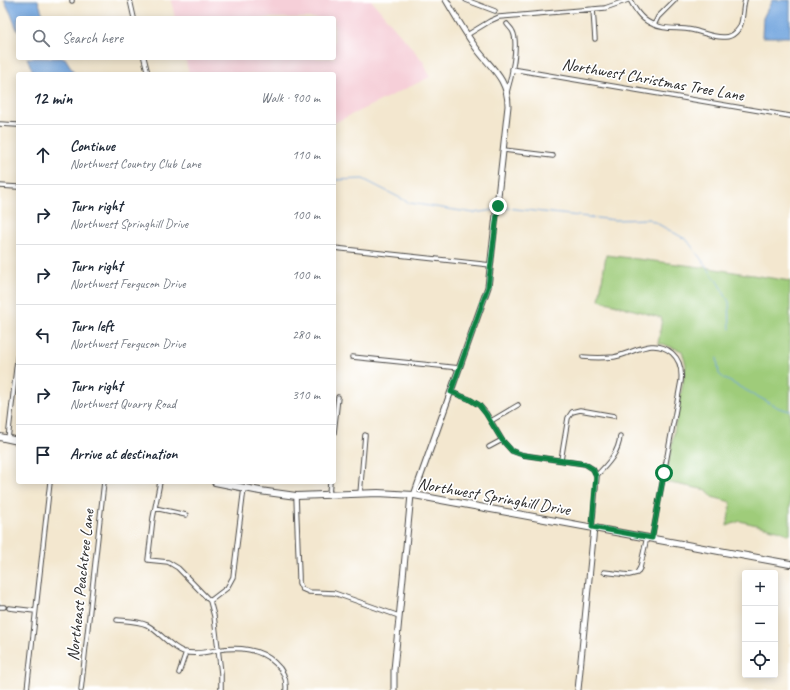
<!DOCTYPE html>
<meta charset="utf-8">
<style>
:root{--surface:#fff;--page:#f2f2f3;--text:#1f2937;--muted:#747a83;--line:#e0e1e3}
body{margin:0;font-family:Caveat,sans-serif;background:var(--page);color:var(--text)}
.controls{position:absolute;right:12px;bottom:12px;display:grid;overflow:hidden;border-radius:4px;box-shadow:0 2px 10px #0003}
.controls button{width:36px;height:36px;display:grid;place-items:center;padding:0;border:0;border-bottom:1px solid var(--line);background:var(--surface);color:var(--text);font:20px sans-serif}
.stop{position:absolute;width:12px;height:12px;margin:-9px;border:3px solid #0b8043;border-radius:50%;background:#fff}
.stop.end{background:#0b8043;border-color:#fff;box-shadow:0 1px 4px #0008}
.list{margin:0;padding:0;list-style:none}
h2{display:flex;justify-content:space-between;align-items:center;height:52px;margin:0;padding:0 16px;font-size:17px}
h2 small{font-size:13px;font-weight:400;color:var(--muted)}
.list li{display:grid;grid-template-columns:26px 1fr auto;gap:12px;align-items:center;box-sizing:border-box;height:60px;padding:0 16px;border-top:1px solid var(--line)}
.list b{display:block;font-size:15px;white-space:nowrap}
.list p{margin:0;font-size:13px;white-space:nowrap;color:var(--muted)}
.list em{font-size:13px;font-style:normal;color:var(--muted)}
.icon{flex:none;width:22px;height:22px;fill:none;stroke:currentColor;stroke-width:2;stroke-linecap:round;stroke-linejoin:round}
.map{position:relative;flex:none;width:790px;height:690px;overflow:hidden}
.search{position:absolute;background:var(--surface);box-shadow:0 2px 10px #0003;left:16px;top:16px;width:320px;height:44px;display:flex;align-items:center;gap:10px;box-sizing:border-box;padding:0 14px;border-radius:4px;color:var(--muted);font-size:15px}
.panel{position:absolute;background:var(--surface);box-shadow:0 2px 10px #0003;left:16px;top:72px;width:320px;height:412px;border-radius:4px}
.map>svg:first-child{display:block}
</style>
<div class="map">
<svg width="790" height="690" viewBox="0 0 790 690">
<rect width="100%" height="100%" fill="#fff"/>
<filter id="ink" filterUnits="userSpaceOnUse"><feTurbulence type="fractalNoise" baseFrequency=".025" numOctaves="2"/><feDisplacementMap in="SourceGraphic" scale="8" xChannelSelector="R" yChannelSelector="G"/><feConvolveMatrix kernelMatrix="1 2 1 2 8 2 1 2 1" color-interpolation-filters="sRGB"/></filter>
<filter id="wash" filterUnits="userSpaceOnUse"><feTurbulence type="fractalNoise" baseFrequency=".012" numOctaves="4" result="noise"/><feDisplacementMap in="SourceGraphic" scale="16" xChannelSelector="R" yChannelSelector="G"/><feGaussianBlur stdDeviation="0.9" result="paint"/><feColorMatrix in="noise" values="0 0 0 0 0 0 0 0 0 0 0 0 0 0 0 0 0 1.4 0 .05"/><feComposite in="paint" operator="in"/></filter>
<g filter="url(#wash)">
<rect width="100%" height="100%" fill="#f3e7cf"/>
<!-- built -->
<path fill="#f6cfd8" d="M171,0H371L423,61L430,77L334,123V74H189L185,58H334V18H175Z"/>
<!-- green -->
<path fill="#9fcc7a" stroke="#657c52" d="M606,255L709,268L790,281V535L777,530L740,521L727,526L731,502L712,497L707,490L665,482L686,365L682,351L663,344H658L662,318L599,300Z"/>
<!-- water -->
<path fill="#72a5de" stroke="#4e6884" d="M4,0H38L44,18H18V32L11,14Z
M772,0H790V37H762L763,18Z
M27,58H65L75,74H34Z"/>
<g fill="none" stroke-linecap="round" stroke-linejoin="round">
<!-- stream -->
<path stroke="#72a5de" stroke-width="1" d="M334,180L363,179L410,203L474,213L493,210
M501,209L507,208L615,220L649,219L687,240L717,281L729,302L730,329
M717,358L719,374L725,379L779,408L790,411"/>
</g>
</g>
<g filter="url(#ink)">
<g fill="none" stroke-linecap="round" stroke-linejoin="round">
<!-- street casing -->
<g stroke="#494744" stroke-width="5.5">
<path id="street" d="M72,0V1
M130,0L134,18
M466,0L495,11
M630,0C635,9 640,18 650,23C665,31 677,27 692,30C702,32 713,38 725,37C729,37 733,35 736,32C744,25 742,10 745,0
M593,9L595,39
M654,25L658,17L675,0
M467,35L490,21L499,17L605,8L628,0
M144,58L148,74
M512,69L790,116
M507,92C511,79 519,44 513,32C512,29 509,27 507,24
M0,124L18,125
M504,150L553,156
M0,186L18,187
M334,248L491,265
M352,357L460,368
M583,357C593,358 604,358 614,357C634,353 653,337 672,353C681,361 682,371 681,381L652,538
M451,392L469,399L479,405L486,413L502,440L512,451L523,455L585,464L593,469L597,476L592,527
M491,421L518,405
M334,433L338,397
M8,439L18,352
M489,447L502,440
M561,460L568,418L572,412L580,410L614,416
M596,476C608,464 619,452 620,436
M160,482L153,518L148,560L168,562L178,568L210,601
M360,494L365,435
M329,495L330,482
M296,496L299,576V583L302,589L309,592L334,593L399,616
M155,508L186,515
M604,572L629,575L637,573L640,568L647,537
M0,607H4
M9,608L35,611
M117,620C127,621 138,621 147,625C160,632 170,647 184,652C195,655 207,652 217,650C237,647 260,648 275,663C283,670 287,679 286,690
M179,673L186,652
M27,690L50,482
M81,690L104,482
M221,690V673L214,616L210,601L227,588L233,577L244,488"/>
</g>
<!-- secondary casing -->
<g stroke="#494744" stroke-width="7">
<path id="secondary" d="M414,495L488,287L508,106C508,77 489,67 474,45C464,31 455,15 446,0
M394,690V670L411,495
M578,690L594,528"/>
</g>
<!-- primary casing -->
<g stroke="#494744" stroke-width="8">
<path id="primary" d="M0,437L18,441
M215,482L260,491L296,496L378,493L414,495L790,564"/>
</g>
<!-- street -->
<use href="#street" stroke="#fff" stroke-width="3.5"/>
<!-- secondary -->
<use href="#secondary" stroke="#fff" stroke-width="5"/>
<!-- primary -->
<use href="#primary" stroke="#fff" stroke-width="6"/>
</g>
</g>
<g fill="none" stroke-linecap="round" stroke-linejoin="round" filter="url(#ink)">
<!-- route -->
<path stroke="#0b8043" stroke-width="5" d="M498,206L488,287L451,392L469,399L479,405L486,414L502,440L512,451L523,455L585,464L593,469L596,476L592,527L652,538L664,473"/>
</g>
<g text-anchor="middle" stroke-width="3.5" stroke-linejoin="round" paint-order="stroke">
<!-- street labels -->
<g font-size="17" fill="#2b2b2b" stroke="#fff">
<text transform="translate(653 79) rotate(10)" y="6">Northwest Christmas Tree Lane</text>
<text transform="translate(494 496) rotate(10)" y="6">Northwest Springhill Drive</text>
<text transform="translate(80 585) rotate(-84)" y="6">Northeast Peachtree Lane</text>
</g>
</g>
</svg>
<div class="controls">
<button>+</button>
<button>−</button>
<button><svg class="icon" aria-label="locate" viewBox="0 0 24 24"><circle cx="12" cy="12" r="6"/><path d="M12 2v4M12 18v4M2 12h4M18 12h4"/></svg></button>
</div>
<div class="stop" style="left:664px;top:473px"></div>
<div class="stop end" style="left:498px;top:206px"></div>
<div class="search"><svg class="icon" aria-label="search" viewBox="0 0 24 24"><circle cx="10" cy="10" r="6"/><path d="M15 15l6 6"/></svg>Search here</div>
<section class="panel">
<h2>12 min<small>Walk · 900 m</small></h2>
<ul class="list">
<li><svg class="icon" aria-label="ahead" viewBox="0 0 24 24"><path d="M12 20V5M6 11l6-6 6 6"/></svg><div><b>Continue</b><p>Northwest Country Club Lane</p></div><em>110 m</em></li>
<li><svg class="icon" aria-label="right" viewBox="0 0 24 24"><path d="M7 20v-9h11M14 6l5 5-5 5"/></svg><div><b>Turn right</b><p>Northwest Springhill Drive</p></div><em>100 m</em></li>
<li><svg class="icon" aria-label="right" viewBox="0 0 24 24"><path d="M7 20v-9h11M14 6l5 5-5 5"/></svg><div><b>Turn right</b><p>Northwest Ferguson Drive</p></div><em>100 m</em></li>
<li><svg class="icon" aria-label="left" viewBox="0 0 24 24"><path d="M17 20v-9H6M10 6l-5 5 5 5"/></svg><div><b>Turn left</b><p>Northwest Ferguson Drive</p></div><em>280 m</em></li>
<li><svg class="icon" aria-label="right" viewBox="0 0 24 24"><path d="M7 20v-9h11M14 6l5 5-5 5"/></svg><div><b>Turn right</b><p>Northwest Quarry Road</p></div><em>310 m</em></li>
<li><svg class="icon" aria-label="arrive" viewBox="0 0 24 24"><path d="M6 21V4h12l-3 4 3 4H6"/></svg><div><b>Arrive at destination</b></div></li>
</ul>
</section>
</div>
